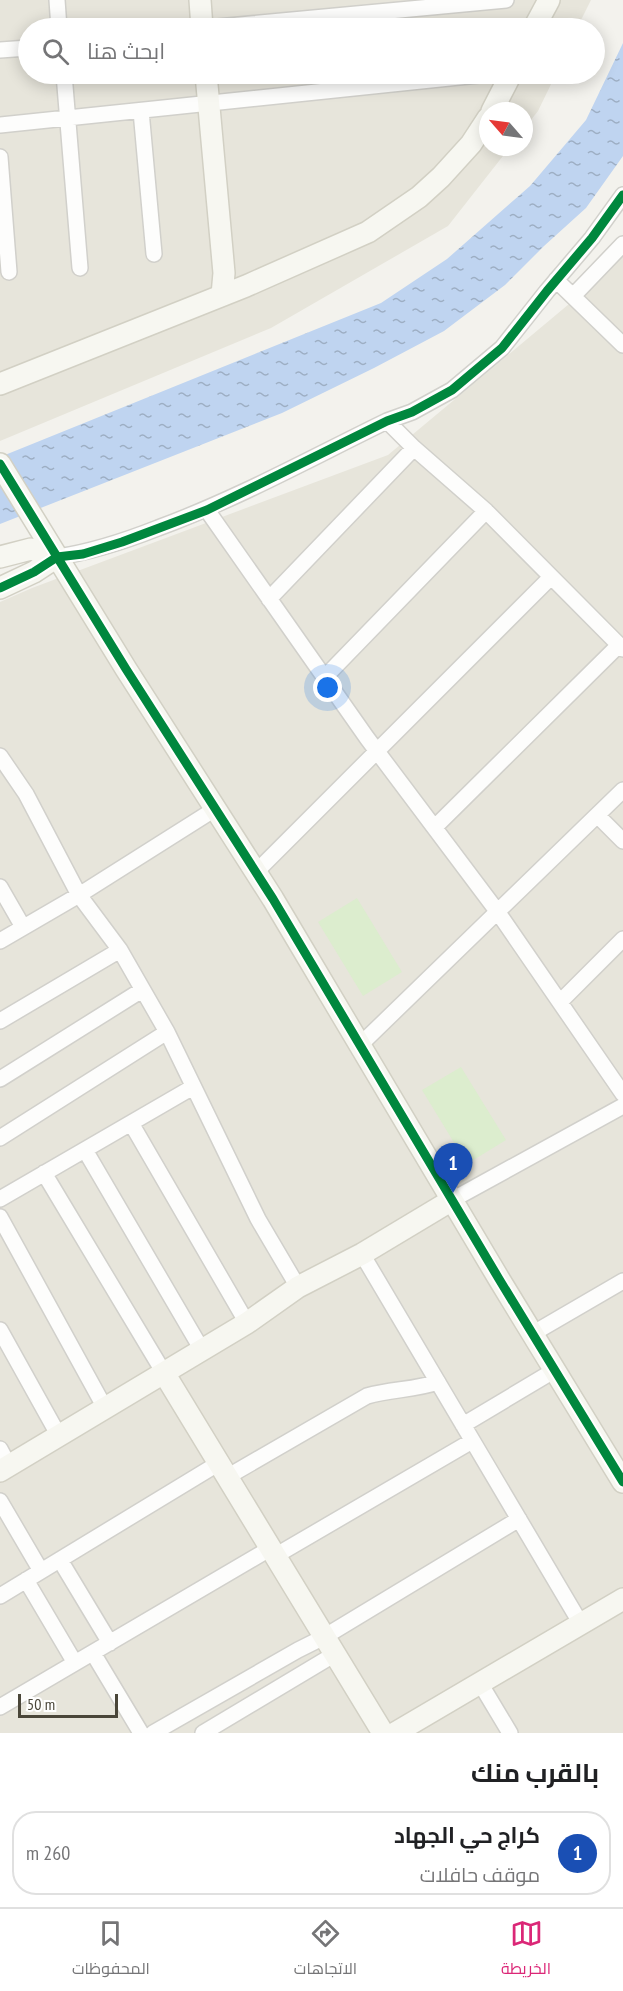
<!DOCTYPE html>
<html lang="ar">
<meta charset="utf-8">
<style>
:root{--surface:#fff;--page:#f2f2f2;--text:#202124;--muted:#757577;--line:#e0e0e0;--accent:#db2777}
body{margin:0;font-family:"PT Sans Narrow",Cairo,sans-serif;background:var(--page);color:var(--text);direction:rtl}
.compass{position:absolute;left:479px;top:102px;width:54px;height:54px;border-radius:50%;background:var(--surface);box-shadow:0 3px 15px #0003;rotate:298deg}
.scale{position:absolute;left:18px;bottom:15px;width:100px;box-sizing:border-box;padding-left:6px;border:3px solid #4a4639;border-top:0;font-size:16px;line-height:21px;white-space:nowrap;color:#4a4639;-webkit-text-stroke:4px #fff;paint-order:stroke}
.you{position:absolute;left:328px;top:688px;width:21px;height:21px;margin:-15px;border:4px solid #fff;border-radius:50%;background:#1a73e8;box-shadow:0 0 0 9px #1a73e833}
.badge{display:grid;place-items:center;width:39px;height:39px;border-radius:50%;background:var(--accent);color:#fff;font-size:20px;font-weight:700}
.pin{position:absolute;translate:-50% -50px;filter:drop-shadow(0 2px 3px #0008)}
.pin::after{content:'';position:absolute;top:32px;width:21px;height:18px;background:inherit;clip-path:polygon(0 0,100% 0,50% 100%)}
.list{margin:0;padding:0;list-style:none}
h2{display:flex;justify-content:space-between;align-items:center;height:78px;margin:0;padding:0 24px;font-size:26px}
h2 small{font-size:20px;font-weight:400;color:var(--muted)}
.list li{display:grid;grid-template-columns:39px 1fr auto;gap:18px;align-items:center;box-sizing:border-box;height:84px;margin:0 12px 12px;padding:0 12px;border:2px solid var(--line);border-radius:24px}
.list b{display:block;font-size:22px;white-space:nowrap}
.list p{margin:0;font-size:20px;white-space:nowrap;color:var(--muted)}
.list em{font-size:20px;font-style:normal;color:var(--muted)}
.icon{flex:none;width:33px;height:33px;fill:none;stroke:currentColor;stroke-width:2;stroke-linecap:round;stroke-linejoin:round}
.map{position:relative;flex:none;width:623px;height:1733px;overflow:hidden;direction:ltr}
.search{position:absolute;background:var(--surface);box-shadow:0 3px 15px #0003;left:18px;right:18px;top:18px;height:66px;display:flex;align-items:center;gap:15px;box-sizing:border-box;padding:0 21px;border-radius:33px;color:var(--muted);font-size:22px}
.sheet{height:174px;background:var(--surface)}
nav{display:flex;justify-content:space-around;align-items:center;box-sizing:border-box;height:84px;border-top:2px solid var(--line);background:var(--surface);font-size:16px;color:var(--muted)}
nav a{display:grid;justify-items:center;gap:3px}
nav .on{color:var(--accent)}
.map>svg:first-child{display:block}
</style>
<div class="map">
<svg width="623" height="1733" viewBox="0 0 623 1733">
<defs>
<pattern id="water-ripples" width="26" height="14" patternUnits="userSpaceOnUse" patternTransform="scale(1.5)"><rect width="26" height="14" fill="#bfd4f0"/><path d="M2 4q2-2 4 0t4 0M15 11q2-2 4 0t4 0" fill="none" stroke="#9daec3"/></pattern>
</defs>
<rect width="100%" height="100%" fill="#f3f2ed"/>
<!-- residential -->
<path fill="#e7e5db" d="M0,0H591L577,28H28V74H556L538,111L524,129V111H488V147H510L448,226L271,328L0,441Z
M623,242V1733H0V602L32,588L388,455L581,294Z"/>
<!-- park -->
<path fill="#dcedce" d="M357,898L402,972L363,996L318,922Z
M461,1067L506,1140L467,1164L422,1090Z"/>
<!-- water -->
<path fill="url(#water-ripples)" d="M623,43V156L586,208L544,246L505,285L444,331L374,368L282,413L0,524V457L381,303L447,259L530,186L586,120Z"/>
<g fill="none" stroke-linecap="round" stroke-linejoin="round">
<!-- street casing -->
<g stroke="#d1d0cb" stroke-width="18">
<path id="street" d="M57,0L59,28
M207,28L506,0
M0,50L28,48
M64,74L80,268
M141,111L154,254
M0,125L488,74
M0,157L9,272
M556,280L623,345
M573,296L623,244
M387,421L414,448L486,511L623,649
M207,510L367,738L497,911L623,1094
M57,557C92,552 125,541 158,528C237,499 311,458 387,421L412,412L452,390L502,348L547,291L592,238L623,195
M269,599L414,448
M325,677L486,511
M0,756L26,794L79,895L120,950L167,1032L258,1219L298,1287
M597,815L623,841
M435,827L619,645
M256,872L551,577
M0,887L23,927
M0,941L79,895L215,809
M560,1002L623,939
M0,1021L120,950
M360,1045L623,790
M0,1079L142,990
M131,1123L247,1323
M0,1138L167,1032
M85,1150L202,1350
M44,1173L164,1373
M0,1199L193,1087
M452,1200L623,1106
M0,1217L105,1408
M362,1254L581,1624
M0,1330L59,1436
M532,1334L623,1281
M463,1425L555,1370
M0,1449L9,1466
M227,1477L367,1396C391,1389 415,1390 438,1382
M0,1501L41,1571
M275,1556L472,1441
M60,1560L110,1643
M26,1580L75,1663
M0,1596L219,1463
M93,1653L141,1733
M480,1683L510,1733
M0,1707L271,1548
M153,1733L298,1650L324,1637L519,1519
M203,1733L335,1654"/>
</g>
<!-- secondary casing -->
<g stroke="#d2d0c4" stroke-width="24">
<path id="secondary" d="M200,0L202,28
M534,28L549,0
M206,74L224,273L222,295
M492,111L511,74
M0,384L246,286L368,232L419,197L441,177L471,144L488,118
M0,464L126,669L273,899L499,1279L623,1482
M0,557L31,549L57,557
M0,588L34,572L57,557
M164,1373L383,1733
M0,1471L247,1323L298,1287L362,1254L452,1200
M395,1733L623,1599"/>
</g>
<!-- street -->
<use href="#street" stroke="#fdfdfc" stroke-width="15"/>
<!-- secondary -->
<use href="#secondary" stroke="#f7f7f1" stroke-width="21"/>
<!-- cycleway casing -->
<g stroke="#fff" stroke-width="13">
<path id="cycleway" d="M0,464L126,669L273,899L499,1279L623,1482
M0,588L34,572L57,557L83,554L122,542L207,510L387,421L412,412L452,390L502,348L547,291L592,238L623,195"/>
</g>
<!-- cycleway -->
<use href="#cycleway" stroke="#00873e" stroke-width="9"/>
</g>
</svg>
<svg class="compass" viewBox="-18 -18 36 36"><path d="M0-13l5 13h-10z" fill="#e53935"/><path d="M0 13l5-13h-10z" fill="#757577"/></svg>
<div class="scale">50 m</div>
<div class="you"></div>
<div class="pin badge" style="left:453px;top:1193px;background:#1a4fb4">1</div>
<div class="search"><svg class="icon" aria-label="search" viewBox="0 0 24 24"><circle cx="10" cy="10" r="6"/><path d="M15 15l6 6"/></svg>ابحث هنا</div>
</div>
<section class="sheet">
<h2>بالقرب منك<small></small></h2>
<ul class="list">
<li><span class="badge" style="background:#1a4fb4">1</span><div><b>كراج حي الجهاد</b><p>موقف حافلات</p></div><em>260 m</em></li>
</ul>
</section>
<nav>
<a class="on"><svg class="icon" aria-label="map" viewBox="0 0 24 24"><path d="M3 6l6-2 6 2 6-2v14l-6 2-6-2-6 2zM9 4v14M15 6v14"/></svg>الخريطة</a>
<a><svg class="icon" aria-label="directions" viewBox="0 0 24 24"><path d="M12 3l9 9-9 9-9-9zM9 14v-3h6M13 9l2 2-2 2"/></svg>الاتجاهات</a>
<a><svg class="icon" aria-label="saved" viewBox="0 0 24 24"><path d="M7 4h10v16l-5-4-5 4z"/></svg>المحفوظات</a>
</nav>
